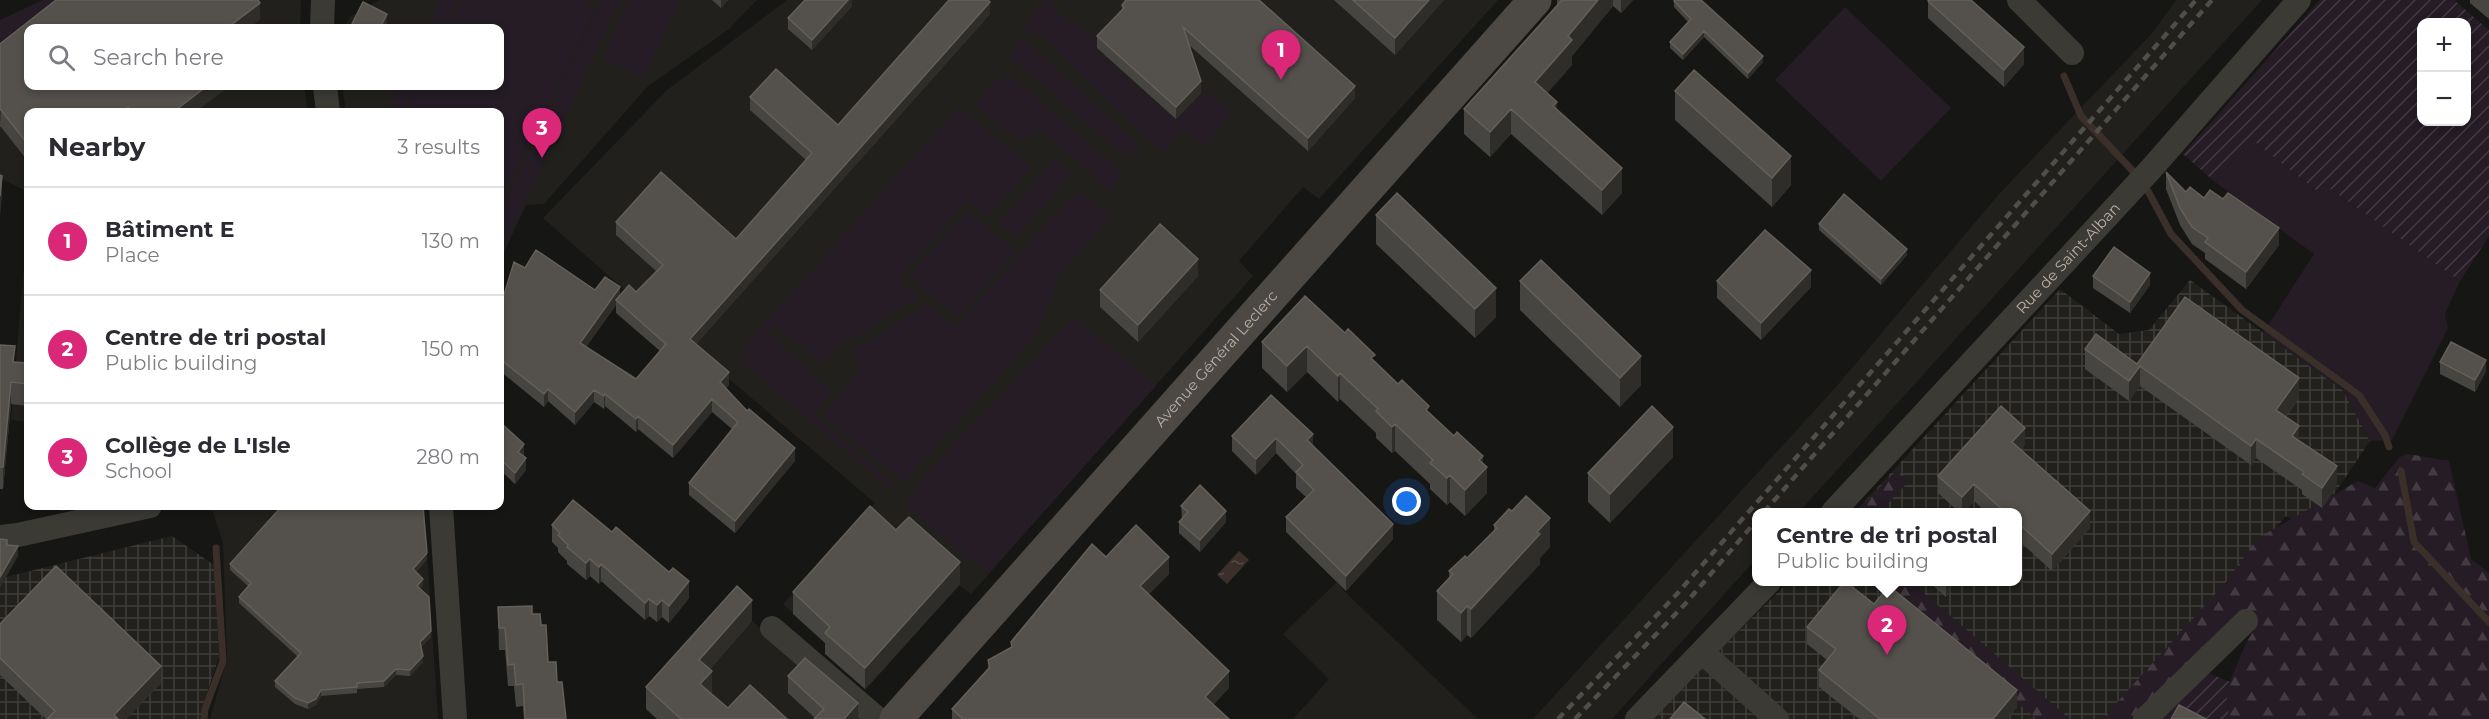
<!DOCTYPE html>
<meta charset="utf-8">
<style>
:root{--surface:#fff;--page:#f7f7f7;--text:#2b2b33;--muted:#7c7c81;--line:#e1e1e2;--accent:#db2777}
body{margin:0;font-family:Montserrat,sans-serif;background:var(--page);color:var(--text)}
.controls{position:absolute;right:18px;top:18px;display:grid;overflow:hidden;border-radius:12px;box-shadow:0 3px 9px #0003}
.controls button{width:54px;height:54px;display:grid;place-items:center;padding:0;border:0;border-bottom:2px solid var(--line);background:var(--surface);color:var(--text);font:30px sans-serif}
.you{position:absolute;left:1407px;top:502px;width:21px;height:21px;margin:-15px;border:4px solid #fff;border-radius:50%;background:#1a73e8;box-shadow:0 0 0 9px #1a73e833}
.badge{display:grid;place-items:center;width:39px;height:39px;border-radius:50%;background:var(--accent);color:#fff;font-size:20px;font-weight:700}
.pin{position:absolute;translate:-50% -50px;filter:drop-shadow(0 2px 3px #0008)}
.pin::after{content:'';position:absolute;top:32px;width:21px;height:18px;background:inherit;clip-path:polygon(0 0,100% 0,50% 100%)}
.popup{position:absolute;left:1752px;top:508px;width:270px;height:78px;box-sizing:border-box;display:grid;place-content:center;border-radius:12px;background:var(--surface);filter:drop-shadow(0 2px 4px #0005);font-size:20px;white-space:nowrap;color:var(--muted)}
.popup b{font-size:22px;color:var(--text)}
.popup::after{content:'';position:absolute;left:50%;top:100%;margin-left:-12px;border:12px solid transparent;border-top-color:var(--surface)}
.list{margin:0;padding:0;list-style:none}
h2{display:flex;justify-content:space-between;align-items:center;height:78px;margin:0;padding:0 24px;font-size:26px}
h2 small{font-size:20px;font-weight:400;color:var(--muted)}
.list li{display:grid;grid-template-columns:39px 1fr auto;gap:18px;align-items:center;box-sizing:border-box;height:108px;padding:0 24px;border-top:2px solid var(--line)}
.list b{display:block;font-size:22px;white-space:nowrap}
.list p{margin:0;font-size:20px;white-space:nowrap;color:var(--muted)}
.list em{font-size:20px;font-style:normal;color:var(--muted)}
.icon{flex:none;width:33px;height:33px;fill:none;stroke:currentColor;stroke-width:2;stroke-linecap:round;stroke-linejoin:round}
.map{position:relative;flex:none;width:2489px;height:719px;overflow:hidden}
.search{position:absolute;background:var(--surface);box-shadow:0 3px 9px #0003;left:24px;top:24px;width:480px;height:66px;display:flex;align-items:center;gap:15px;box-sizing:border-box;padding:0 21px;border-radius:12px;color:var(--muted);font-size:22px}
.panel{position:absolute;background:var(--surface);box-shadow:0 3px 9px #0003;left:24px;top:108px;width:480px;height:402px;border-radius:12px}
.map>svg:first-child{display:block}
</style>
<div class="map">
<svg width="2489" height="719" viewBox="0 0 2489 719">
<defs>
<pattern id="industrial-grid" width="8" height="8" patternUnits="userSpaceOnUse" patternTransform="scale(1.5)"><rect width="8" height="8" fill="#21201d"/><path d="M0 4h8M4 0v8" fill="none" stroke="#3f3e3b"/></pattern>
<pattern id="forest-firs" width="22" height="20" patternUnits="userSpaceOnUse" patternTransform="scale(1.5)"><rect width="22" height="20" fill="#251c25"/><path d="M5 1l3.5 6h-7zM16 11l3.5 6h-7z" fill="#433a42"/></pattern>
<pattern id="garden-furrows" width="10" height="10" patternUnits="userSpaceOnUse" patternTransform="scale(1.5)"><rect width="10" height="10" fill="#251c25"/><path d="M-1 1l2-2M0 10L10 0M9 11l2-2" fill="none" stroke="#433a42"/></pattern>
<pattern id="water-ripples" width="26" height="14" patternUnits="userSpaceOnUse" patternTransform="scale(1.5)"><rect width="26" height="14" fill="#3b2f2a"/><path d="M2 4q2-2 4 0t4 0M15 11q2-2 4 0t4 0" fill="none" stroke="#554b46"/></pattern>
</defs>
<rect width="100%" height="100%" fill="#161614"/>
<!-- built -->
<path fill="#21201d" d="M78,0H301L300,28H42Z
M379,0H757L729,29L647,87L544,204L526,205L500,261V112H346L342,86H500V28H344L350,17Z
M787,0H1498L1319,199L1303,187L1239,261L1253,276L971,594L959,585L870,685L783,604L875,503L628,293L543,218L667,90Z
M2176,0H2262L1799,512H1756V559L1612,719H1533L1835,388L2000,193L2153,32Z
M0,61L28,86H304L308,112H28V192L0,178Z
M28,218V422L11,420Z
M211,506H424L438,719H210L227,659L223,543Z
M1337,582L1346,593L1478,719H1293L1329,679L1283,634Z
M737,608L752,621L863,717L862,719H657L646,709Z"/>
<!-- industrial -->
<path fill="url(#industrial-grid)" d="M2190,280L2343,390L2370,441L2310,530L2286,516L2115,719H1651L1788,582H2018V512H1855L2060,289L2119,334L2149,330Z
M172,536L214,565L219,657L202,708L201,719H0V588L6,577Z"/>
<!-- grass -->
<path fill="#251c25" d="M43,0H78L28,28L0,61V20Z
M441,0H457L443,28H427Z
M460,0H583L597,7L508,187L500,183V112H405L418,86H500V28H446Z
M602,0H620L500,256V207L507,197Z
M629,0H679L644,78L602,59Z
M1046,0H1055L1051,5L1063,17L1102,42L1095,50L1175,121L1205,91L1231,113L1205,145L1184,129L1163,152L1118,111L1041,34L1031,35L1022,28Z
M1845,7L1951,108L1881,181L1775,80Z
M1023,38L1140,147L1133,155L1121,152L1009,56Z
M1004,77L1013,78L1122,173L1110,189L1038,128L1024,141L1007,133L976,104L995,81Z
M400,86H415L402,112H387Z
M959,107L1031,167L988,216L968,200L900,277L901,283L919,297L835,349L822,363L776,325L768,333L833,393L814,415L896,486H887L747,366L744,358L746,344Z
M2251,139L2317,191L2323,184L2460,281L2445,314L2448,328L2392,440L2370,441L2343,390L2263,333L2314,254L2215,182Z
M1056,159L1072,173L1015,237L999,223Z
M1080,192L1110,217L1058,276L1037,333L904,482L823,416L861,370L853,348L885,332L927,304L956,327L1048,222Z
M968,210L1016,252L957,318L909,276Z
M1074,318L1156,386L989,573L974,560L972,563L910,508L908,499L932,467Z"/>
<!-- forest -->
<path fill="url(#forest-firs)" d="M2408,454L2449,461L2471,559L2489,573V719H2229L2226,691L2246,643L2258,624L2248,612L2135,719H2102L2226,582L2258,538L2358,481L2375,488L2400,457Z
M1896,471L1909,478L1908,482L1880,512H1855Z
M1856,582H1911L2070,719H2037L1914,620L1882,582L1859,586Z"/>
<!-- garden -->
<path fill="url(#garden-furrows)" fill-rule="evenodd" d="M2320,0H2454L2489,30V236L2460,281L2323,184L2317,191L2251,139L2215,182L2183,154ZM2422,22H2466V122H2422Z
M2206,672L2230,682L2226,691L2229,719H2155Z"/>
<!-- water -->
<path fill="url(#water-ripples)" d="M1239,551L1249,560L1227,584L1217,575Z"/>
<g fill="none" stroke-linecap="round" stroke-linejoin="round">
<!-- stream -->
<path stroke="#3b2f2a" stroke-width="7" d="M2064,76L2081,116L2131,169L2148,191L2171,234L2242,310L2359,395L2385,435L2389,447
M2401,471L2414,542L2489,622
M204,719L205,709L223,661L216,548"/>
<!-- street -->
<g stroke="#3c3a35" stroke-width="24">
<path d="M2019,0L2072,53"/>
<path d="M322,28L323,0"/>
<path d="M325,86L328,112"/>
<path d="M441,506L455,719"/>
<path id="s1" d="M1833,512L2151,169L2299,0"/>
<path d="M0,537L18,535L150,506"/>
<path d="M772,628L878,719"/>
<path d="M1703,653L1777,719"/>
<path d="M1637,719L1769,582"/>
<path d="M2145,719L2246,621"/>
</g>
<!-- secondary -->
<path stroke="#4c4843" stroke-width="33" id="s2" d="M896,719L1535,0"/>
<!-- rail -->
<path stroke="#514d48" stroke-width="4.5" stroke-dasharray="8 6" stroke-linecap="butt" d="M1764,512L2212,0
M1558,719L1676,595L2196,0
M1575,719L1686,603L1756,521"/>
</g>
<!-- wall -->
<path fill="#474541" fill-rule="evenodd" d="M712,0H728L721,8Z
M852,0V6L812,50L788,29V18Z
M1126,0L1355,98L1308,151L1189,45L1201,93L1176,119L1097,48V36L1122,11V5Z
M1334,0H1444L1395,55Z
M1557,0H1633L1621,13L1613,6L1572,56V65L1547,93L1557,110L1622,193L1602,215L1511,134L1490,157L1464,134V109L1557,6Z
M2470,0H2489V19L2470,3Z
M989,1L990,14L696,344L729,385L726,388L795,461L735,533L689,495V483L732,429L712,412L673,458L638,429L636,432L605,406L604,409L594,402L575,425L548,401L544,407L500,371V308L525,268L595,290L620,296L636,292L656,271L616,235V222L736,239L806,160L750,110V97L838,125ZM616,305V313L660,351L636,379L586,347Z
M1674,1L1763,62L1748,79L1704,37L1683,60L1670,48V42L1688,22L1674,7Z
M1928,1L2024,64L2004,87L1928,18Z
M260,20L28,86H229L195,112H28V158L27,160L1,127H0V44Z
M1675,91L1791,185L1772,207L1675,120Z
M2166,172L2186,192L2204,198L2279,245L2246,289L2205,259V253L2192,244L2180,225L2166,189Z
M1376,215L1496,317L1475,338L1376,244Z
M1819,224L1907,255L1881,285L1819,230Z
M1198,276L1138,342L1100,307V290Z
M2093,276L2150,285L2130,313L2093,288Z
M1520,281L1641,385L1620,407L1520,310Z
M1717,281L1811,287L1761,340L1717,298Z
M1305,296L1483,463L1487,493L1465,516L1450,502L1447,505L1430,489V484L1395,451L1392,453L1376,438V433L1340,399L1338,402L1307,372L1287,392L1262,368V342Z
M0,345L15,362L28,363V406L11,404L3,489H0Z
M2085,349L2137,364L2299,398L2286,417L2299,440L2337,486L2322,508L2302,494V490L2256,458L2251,465L2140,386L2129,401L2085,369Z
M2440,362L2486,371L2475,392L2440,374Z
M1271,395L1313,446L1393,539L1346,591L1286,532V517L1306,497L1296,488V474L1276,453L1256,475L1232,451V436Z
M500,429L524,456L526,470L515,484L500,470Z
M2025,445L2021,450L2090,528L2052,571L2018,540V513H1987L1974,501L1964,513H1960L1938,493V476Z
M1673,457L1610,523L1588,502V473Z
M1181,506L1226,522L1200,552L1179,533V522L1182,518Z
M552,525L612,532L689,598L669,623L662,617L657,622L649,616L645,620L601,581L599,584L590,576L586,580L567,564V561L558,552V548L552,542Z
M1494,525L1550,547L1540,558V564L1471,638L1467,635L1461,642L1437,620V591L1449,578V571L1467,558L1494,531Z
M896,530L960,584L865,689L825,654V643L793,614V592Z
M427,559L416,572L423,585L420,588L431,637L421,647L423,662L410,676L396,675L384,687L357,689V693L321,696L316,705L308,709L295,704L275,687V681L298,657L239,603V597L248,586L230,570V564Z
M1169,574L1148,595L1229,688L1213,705L1229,719H952V709L988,668V660L1011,648V642Z
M1929,582H1952L1946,597Z
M1874,604L2017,707L2007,719H1859L1819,687V670L1827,660L1807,644V627Z
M498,607L532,614L541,625L548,662L557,682L566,719H524L523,706L516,707L514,686H508L505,650H499Z
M752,621L710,669L711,693L728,708L787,719H657L646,709V687Z
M0,624L161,683L126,719H46L0,675Z
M788,676L858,719L815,718L788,693Z"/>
<!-- shaded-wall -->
<path fill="#2f2d2a" d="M721,0H728L721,8Z
M848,0H852V6L812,50V40Z
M1429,0H1444L1395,55V38Z
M1598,0H1613V6L1572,56V65L1535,107V82L1568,36Z
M1621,0H1633L1621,13Z
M990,2V14L690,351V339Z
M260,3V20L249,28H227Z
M387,14V25L386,28H380Z
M1704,31V37L1683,60V54Z
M2024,47V64L2004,87V70Z
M1763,56V62L1748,79V73Z
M1201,81V93L1176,119V107Z
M207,86H229L195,112H173Z
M1355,86V98L1308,151V138Z
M1557,102V127L1553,106Z
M128,107V112H121Z
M1511,109V134L1490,157V132Z
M0,110H1L0,127Z
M28,141V158L27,160V143Z
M1791,156V185L1772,207V178Z
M1622,168V193L1602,215V190Z
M2,176V197L0,217V196Z
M2279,228V245L2246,289V272Z
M1907,249V255L1881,285V279Z
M1198,259V276L1138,342V325Z
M1811,270V287L1761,340V323Z
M2150,273V285L2130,313V302Z
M620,287V300H616V305L580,355V343Z
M1496,288V317L1475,338V309Z
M1307,346V372L1287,392V366Z
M1641,356V385L1620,407V378Z
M2486,360V371L2475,392V380Z
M2140,366V386L2129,401V381Z
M729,372V385L720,395V382Z
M1340,373V399L1338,402V376Z
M2299,378V398L2276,430V410Z
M11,382V404L3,489V467Z
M548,389V401L544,407V394Z
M594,390V402L575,425V412Z
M605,394V406L604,409V396Z
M712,399V412L673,458V445Z
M638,416V429L636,432V419Z
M1395,424V451L1392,453V427Z
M2299,426V445L2292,436Z
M1673,427V457L1610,523V494Z
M2025,428V445L2012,459V442Z
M1313,434V450L1307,440Z
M1276,438V453L1256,475V459Z
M2256,439V458L2251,465V446Z
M524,444V456L518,464V452Z
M795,448V461L735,533V521Z
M1483,456V471L1487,467V493L1465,516V490L1479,460Z
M526,458V470L515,484V473Z
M2337,466V486L2322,508V488Z
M1450,475V502L1447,505V478Z
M1974,484V501L1964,513H1962V497Z
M61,506H86L61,511Z
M1226,511V522L1200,552V540Z
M2090,511V528L2052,571V554Z
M1550,518V547L1540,558V564L1471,638V609Z
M1393,524V539L1346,591V576Z
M18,546V556L0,588V577Z
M427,553V559L413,575V569Z
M1169,557V574L1140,603V586Z
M590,559V576L586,580V563Z
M960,562V584L865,689V668Z
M601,564V581L599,584V567Z
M423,579V585L417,592V586Z
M689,581V598L669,623V606Z
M1948,582H1952L1946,597V585Z
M649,599V616L645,620V603Z
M662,600V617L657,622V605Z
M752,600V621L699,682V660Z
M1467,606V635L1461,642V613Z
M431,631V637L420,648V642Z
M423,656V662L410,676V670Z
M161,666V683L126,719H114V715Z
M396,669V675L384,687V681Z
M712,671V693L700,706V684Z
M1229,671V688L1205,714V697Z
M321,690V696L316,705L308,709V703Z
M2017,690V707L2007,719H1993Z
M858,703V719H844Z"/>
<!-- building -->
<path fill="#54504b" stroke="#635f59" stroke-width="1.5" d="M56,0H258L260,3L227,28H28V86H207L173,112H132L128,107L121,112H28V141L27,143L1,110H0V44Z
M805,0H848L812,40L788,18Z
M949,0H988L990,2L690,339L729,372L720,382L747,411L749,409L795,448L735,521L689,483L738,422L712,399L673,445L638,416L636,419L605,394L604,396L594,390L575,412L548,389L544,394L500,359V308L514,262L525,268L536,250L595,290L605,277L620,287L580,343L636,379L666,344L616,300L629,285L636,292L663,265L616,222L661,172L736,239L812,153L750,97L776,69L838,125Z
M1126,0H1259L1355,86L1308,138L1183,27L1201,81L1176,107L1097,36L1124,8L1122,5Z
M1353,0H1429L1395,38Z
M1562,0H1598L1568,36L1572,40L1535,82L1557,102L1553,106L1622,168L1602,190L1511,109L1490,132L1464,109Z
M1675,0H1701L1763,56L1748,73L1704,31L1683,54L1670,42L1691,19L1674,1Z
M1929,0H1971L2024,47L2004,70L1928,1Z
M363,2L387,14L380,28H350Z
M1694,70L1791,156L1772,178L1675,91Z
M2166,172L2186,192L2190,187L2204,198L2210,190L2223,199L2228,193L2279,228L2246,272L2205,242L2208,238L2192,227L2180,208Z
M0,175L2,176L0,196Z
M1397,193L1496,288L1475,309L1376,215Z
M1844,194L1907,249L1881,279L1819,224Z
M1160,224L1198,259L1138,325L1100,290Z
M1765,230L1811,270L1761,323L1717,281Z
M2114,247L2150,273L2130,302L2093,276Z
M1541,260L1641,356L1620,378L1520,281Z
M1305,296L1345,333L1348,329L1375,355L1371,358L1398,384L1402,380L1429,406L1426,410L1454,436L1457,432L1483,456L1479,460L1487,467L1465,490L1450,475L1447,478L1430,463L1433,460L1395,424L1392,427L1376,411L1378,409L1340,373L1338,376L1307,346L1287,366L1262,342Z
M2185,297L2299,378L2276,410L2299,426L2292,436L2337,466L2322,488L2302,474L2304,472L2256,439L2251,446L2140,366L2129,381L2085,349L2096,334L2137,364Z
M2451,342L2486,360L2475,380L2440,362Z
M0,345L15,346L13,362L28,363V384L11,382L3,467H0Z
M1271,395L1313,434L1307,440L1393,524L1346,576L1286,517L1314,490L1296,472L1303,465L1276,438L1256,459L1232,436Z
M1652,406L1673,427L1610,494L1588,473Z
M2001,406L2025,428L2012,442L2090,511L2052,554L2018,523V513H2006L1974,484L1962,497L1938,476Z
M503,425L524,444L518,452L526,458L515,473L500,459V429Z
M1200,485L1226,511L1200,540L1179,522L1188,512L1181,506Z
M1526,496L1550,518L1537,532L1540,534L1471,609L1467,606L1461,613L1437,591L1453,574L1449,571L1465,556L1467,558L1497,528L1494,525L1509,509L1512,511Z
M573,500L612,532L616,527L669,572L673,568L689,581L669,606L662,600L657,605L649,599L645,603L601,564L599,567L590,559L586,563L567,547L568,545L558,535L560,533L552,525Z
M282,506H423L427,553L413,569L423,579L417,586L429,597L431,631L420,642L423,656L410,670L396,669L384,681L357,683V687L321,690L316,699L308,703L295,698L275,681L301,653L239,597L251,583L230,564Z
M870,506L896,530L909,517L960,562L865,668L825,633L830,627L793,592Z
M1136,525L1169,557L1140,586L1229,671L1205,697L1229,719H963L952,709L990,667L988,660L1012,647L1011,642L1092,544L1106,557Z
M0,539L7,540V545L18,546L0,577Z
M56,566L161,666L114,715L118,719H47L55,711L0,658V624Z
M1844,582H1846L1874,604L1889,586L2017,690L1993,719H1880L1819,670L1836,649L1807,627Z
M1942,582H1948L1946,585Z
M737,586L752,600L699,660L712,671L700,684L728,708L750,685L787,719H681L646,687Z
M532,606V614H540L541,625H546L548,662H556L557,682H562L566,719H525L523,684L516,685L514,664L508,665L505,628H499L498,607Z
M805,658L858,703L844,719H814L824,709L788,676Z
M1684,702L1705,719H1670Z
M2179,705L2206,719H2171Z"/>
<g text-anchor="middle" stroke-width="6" stroke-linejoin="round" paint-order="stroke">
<!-- street labels -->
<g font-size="15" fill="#b8afa5" stroke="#11110f">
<text dy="5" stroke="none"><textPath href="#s1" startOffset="346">Rue de Saint-Alban</textPath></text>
<text dy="5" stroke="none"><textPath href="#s2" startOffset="482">Avenue Général Leclerc</textPath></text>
</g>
</g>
</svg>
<div class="controls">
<button>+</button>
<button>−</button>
</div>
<div class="you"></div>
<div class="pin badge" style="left:1281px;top:80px">1</div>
<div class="pin badge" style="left:1887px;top:655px">2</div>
<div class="popup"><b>Centre de tri postal</b>Public building</div>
<div class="pin badge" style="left:542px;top:158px">3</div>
<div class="search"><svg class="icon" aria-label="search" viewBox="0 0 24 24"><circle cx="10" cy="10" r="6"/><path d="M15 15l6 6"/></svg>Search here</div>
<section class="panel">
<h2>Nearby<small>3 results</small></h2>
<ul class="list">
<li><span class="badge">1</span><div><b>Bâtiment E</b><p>Place</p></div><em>130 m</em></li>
<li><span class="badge">2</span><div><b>Centre de tri postal</b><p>Public building</p></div><em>150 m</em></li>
<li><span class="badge">3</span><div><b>Collège de L'Isle</b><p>School</p></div><em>280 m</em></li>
</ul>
</section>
</div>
